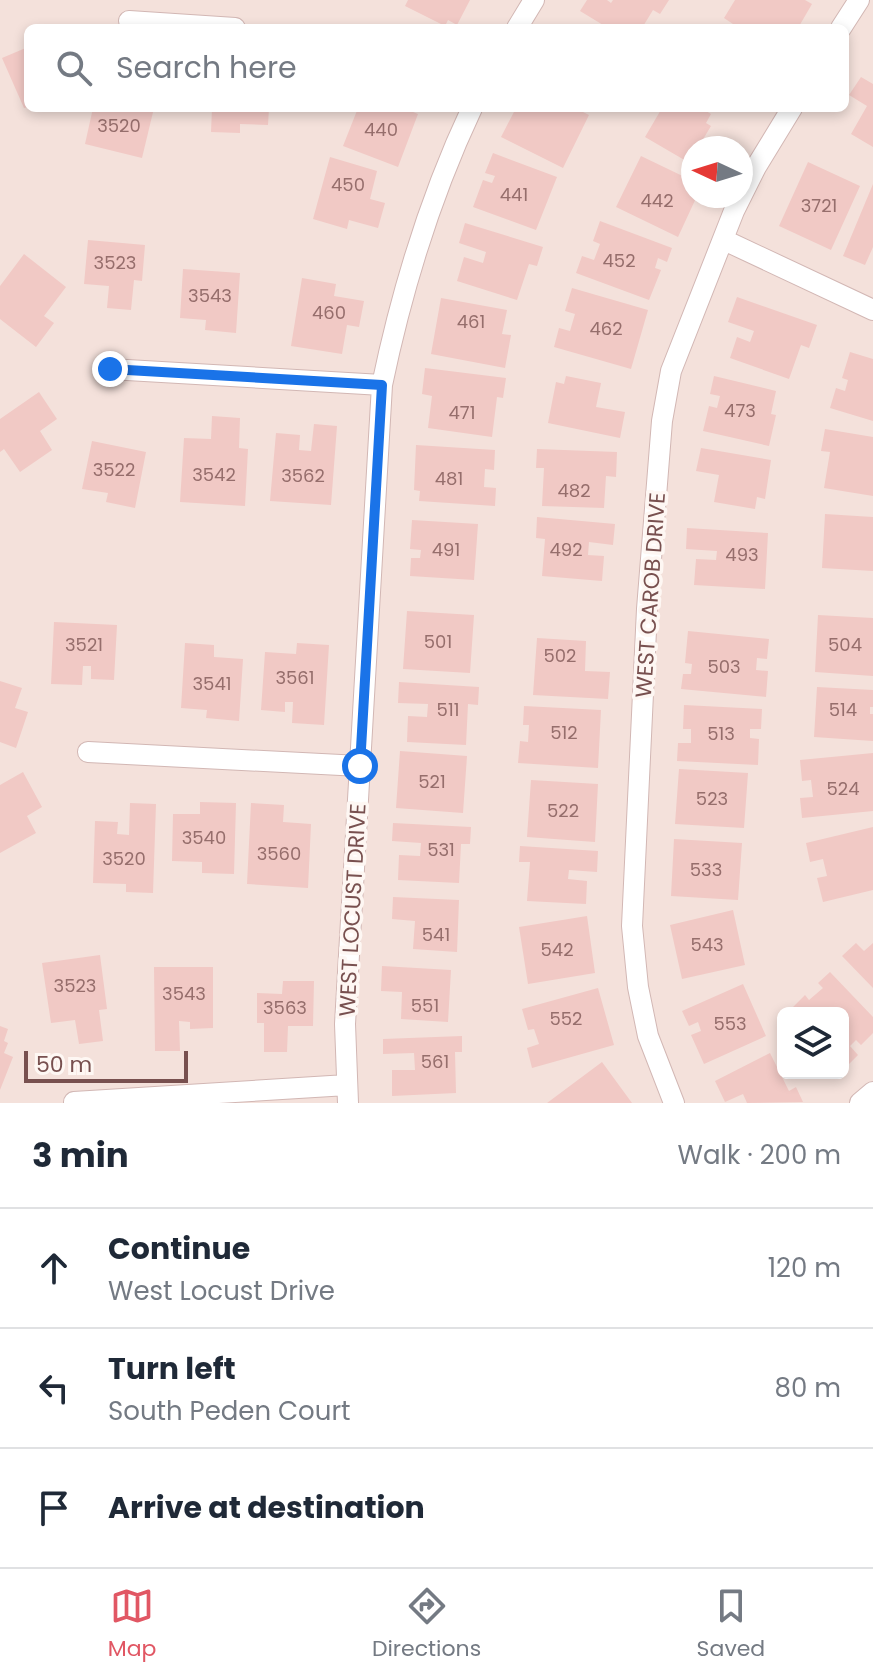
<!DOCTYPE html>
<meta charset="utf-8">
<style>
:root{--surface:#fff;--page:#f6f6f7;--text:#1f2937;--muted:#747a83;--line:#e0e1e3;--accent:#e15764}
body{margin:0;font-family:Poppins,sans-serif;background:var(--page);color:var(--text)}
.controls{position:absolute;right:24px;bottom:24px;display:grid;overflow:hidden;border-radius:12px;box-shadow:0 4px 12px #0003}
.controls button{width:72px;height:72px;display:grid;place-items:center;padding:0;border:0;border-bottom:2px solid var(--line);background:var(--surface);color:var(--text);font:40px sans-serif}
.compass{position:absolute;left:681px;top:136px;width:72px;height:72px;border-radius:50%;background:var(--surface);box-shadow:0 4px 12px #0003;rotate:274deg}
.scale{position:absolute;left:24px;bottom:20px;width:164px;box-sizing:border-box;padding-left:8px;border:4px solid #78504f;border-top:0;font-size:22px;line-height:28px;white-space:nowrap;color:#78504f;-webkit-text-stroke:6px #fef7f3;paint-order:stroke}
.stop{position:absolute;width:24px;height:24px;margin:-18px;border:6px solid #1a73e8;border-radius:50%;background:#fff}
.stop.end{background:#1a73e8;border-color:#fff;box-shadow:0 2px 8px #0008}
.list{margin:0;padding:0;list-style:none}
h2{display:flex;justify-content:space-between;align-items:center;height:104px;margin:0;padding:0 32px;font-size:34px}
h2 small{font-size:26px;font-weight:400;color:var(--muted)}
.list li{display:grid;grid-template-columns:52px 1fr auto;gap:24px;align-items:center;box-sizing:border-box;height:120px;padding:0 32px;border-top:2px solid var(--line)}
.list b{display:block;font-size:30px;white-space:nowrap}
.list p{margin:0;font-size:26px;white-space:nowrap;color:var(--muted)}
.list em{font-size:26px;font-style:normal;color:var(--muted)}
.icon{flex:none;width:44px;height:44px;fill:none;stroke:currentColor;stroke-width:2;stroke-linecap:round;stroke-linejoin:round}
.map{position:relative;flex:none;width:873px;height:1103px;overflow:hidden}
.search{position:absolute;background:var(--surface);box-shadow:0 4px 12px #0003;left:24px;right:24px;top:24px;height:88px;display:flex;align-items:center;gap:20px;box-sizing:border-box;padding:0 28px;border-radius:12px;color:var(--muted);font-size:30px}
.sheet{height:464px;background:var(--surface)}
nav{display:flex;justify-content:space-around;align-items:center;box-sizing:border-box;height:112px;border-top:2px solid var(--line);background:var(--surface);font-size:22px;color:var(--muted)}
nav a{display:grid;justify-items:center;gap:4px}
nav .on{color:var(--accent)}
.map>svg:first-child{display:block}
</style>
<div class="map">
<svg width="873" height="1103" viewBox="0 0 873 1103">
<rect width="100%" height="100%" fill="#fcf1ed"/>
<!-- residential -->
<path fill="#f4e1db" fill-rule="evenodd" d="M0,0H873V1103H0ZM28,28H845V108H28ZM693,148H741V196H693ZM783,1013H843V1073H783Z"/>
<!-- building -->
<path fill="#f1c9c5" d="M408,0H470L457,25L448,20L445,26L405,6Z
M587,0H607L611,3L613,0H669L660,14L653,10L642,28H608L580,11Z
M735,0H805L812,4L798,28H739L724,18Z
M28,47V107L24,108L2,58Z
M861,77L873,84V147L851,134L867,106L849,95Z
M93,108H154L142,158L85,144Z
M212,108H269L268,125L240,124V133L211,132Z
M358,108H403L418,114L398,167L343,146Z
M516,108H575L589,115L563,168L501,137Z
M662,108H701L711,114L706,123L711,126L702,141L714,148H693V165L645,137Z
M493,153L557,177L536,230L473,207L483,180L492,183L495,176L485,173Z
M641,156L693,181V196H697L678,237L616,207Z
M330,157L377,171L370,199L385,203L378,228L349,220L347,229L313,219Z
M808,162L860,186L831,250L779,226Z
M873,184V247L865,265L843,256Z
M600,221L672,248L667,262L658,258L655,268L661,270L649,300L576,273L582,256L594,260L600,244L593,241Z
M465,223L543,247L537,266L529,264L517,300L457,281L464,257L483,263L486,252L459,243Z
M88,240L145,245L142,281L134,280L131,310L107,308L109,286L84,284Z
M24,254L66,287L44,316L54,323L36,347L0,319V286Z
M183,269L240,273L236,333L205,330L206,320L180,318Z
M302,278L336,284L334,296L364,301L359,327L347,325L342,354L291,346Z
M572,288L648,310L631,369L554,347L559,328L570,331L575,314L565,311Z
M737,297L817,325L809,348L801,345L789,379L730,358L737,337L750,342L754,331L728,322Z
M441,298L507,310L502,334L511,335L505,368L431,354Z
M850,352L873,359V421L830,408L836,388L845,391L848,380L842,378Z
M425,368L506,378L503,398L497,397L492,437L428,428L432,396L422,394Z
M566,376L601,383L596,407L625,412L620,438L548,423L556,382L564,384Z
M714,376L776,391L771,414L776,415L769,446L703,431L709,406L717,408L720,396L710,394Z
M39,392L57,419L40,431L52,450L20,472L4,449L0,452V419Z
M212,416L240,418L239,448L248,449L245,506L180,502L184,438L211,439Z
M314,424L337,426L331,505L270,501L276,433L300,435L299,450L311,451Z
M825,429L873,437V496L824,488L830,452L821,451Z
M92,441L146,452L135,508L106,502L108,493L82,489Z
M416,445L495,450L494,470L485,469L484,487L496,488L495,506L419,501L420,491L414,490Z
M701,448L771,460L765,499L757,497L755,509L714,502L719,475L696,471Z
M537,449L617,452L616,477L606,476L604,508L542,506L544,468H536Z
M825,514L873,517V571L822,568Z
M537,517L615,524L613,545L589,542L588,555L604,556L602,581L542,576L545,539L536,538Z
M412,520L478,524L474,580L410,576L411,558H420L421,550L410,549Z
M687,528L768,533L765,589L694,585L696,559L716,560L717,551L686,549Z
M407,611L474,615L470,673L403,669Z
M818,615L873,618V676L815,672Z
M54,622L117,625L114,680L91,679V666H83L82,685L51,684Z
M688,631L769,639L767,659L757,658L756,670L768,671L766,697L681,689L683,674H691L692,664L685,663Z
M537,638L586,641L585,671L610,672L608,699L533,695Z
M185,643L214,645V657L243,659L239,721L206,718L207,710L181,708Z
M297,643L329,645L324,725L292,723L293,702H285V712L261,710L265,652L296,654Z
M0,681L22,688L15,708L28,712L16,748L0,742Z
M399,682L479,687L478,705L468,704L466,745L407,742L408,716L427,717L428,704L398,703Z
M817,687L873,690V707H870V714H873V741L814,737Z
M684,705L762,709L761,729H750V738L759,739L758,765L677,761L678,743H691V729H683Z
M524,706L601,710L598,768L518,763L520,741L528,742L529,725H523Z
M400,751L467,756L463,813L396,808Z
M873,753V811L802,818L800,798L813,797L811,780L802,781L800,760Z
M679,769L748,773L744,828L675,824Z
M23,772L42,807L27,816L36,833L0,853V785Z
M531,780L598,784L595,842L527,837Z
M200,802L236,803L234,874L202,873V862L172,861L173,814H200Z
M130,803L156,804L153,893L126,892V884L93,883L95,821L118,822L117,834L129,835Z
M251,803L284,805L283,822L311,824L308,888L247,884Z
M393,823L471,827L470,844H461L459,883L398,880L399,855L420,856L421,843L392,841Z
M873,827V890L823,902L817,878L827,876L823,859L810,862L806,843Z
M674,839L742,843L738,900L671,896Z
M520,846L598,851L597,872L569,870L568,879L587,881L586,904L527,901L530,862H519Z
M393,897L459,900L457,952L413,949L415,921L392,919Z
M733,910L745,965L682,979L670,925Z
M587,916L595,973L528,984L519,927Z
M856,943L864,951L873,943V988L842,956Z
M100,955L107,1009L99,1010L103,1041L79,1044L75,1020L51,1023L42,963Z
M382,966L451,970L448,1022L401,1019L402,992L381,991Z
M154,967H213V1028L190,1029V1022L179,1021L180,1051H155Z
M830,972L873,1017V1033L861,1045L856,1040L850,1046L858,1055L845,1068L843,1065V1013H793L790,1010L805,995L809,1000L823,988L818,983Z
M283,981H314L313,1026H288L287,1052H264V1023H257V993L282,994Z
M743,984L766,1036L704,1064L691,1035L701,1031L698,1022L689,1026L682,1011Z
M598,988L614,1045L532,1068L527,1048L539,1044L534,1029L528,1030L522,1009Z
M0,1026L8,1029L4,1041L8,1043L4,1053L13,1057L0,1090Z
M462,1036V1052H455L456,1093L392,1096V1070H415L414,1053L383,1054V1039Z
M770,1053L789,1091L796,1087L803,1102L747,1103L743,1094L725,1102L715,1081Z
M602,1062L632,1103H547Z"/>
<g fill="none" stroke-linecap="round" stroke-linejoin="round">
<!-- street casing -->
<g stroke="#d2b7b4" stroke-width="22">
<path id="street" d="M129,21L235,28
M517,28L534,0
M841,28L859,0
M724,240L873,310
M110,369L382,385
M88,752L360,766
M74,1102L347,1085
M348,1103L345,1024L382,385C402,289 430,197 472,108
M674,1103L648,1036L638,987L632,926L647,609L662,421L671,371L734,211L756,167L792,108
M860,1103L873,1092"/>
</g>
<!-- street -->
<use href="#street" stroke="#fff" stroke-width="20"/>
</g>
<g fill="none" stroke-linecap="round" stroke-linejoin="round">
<!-- route -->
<path stroke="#1a73e8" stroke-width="10" d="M110,369L382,385L360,766"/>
</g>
<g text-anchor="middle" stroke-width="7" stroke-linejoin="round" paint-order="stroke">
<!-- number labels -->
<g font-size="18" fill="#966e6c">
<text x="119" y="132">3520</text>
<text x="381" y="136">440</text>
<text x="348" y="191">450</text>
<text x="514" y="201">441</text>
<text x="657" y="207">442</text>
<text x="819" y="212">3721</text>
<text x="619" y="267">452</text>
<text x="115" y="269">3523</text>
<text x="210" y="302">3543</text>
<text x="329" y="319">460</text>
<text x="471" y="328">461</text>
<text x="606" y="335">462</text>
<text x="740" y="417">473</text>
<text x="462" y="419">471</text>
<text x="114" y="476">3522</text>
<text x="214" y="481">3542</text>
<text x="303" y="482">3562</text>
<text x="449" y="485">481</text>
<text x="574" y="497">482</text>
<text x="446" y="556">491</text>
<text x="566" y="556">492</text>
<text x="742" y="561">493</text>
<text x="438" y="648">501</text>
<text x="84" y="651">3521</text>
<text x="845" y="651">504</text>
<text x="560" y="662">502</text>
<text x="724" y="673">503</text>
<text x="295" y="684">3561</text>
<text x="212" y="690">3541</text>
<text x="448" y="716">511</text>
<text x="843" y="716">514</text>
<text x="564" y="739">512</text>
<text x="721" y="740">513</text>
<text x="432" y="788">521</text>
<text x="843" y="795">524</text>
<text x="712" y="805">523</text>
<text x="563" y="817">522</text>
<text x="204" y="844">3540</text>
<text x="441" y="856">531</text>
<text x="279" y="860">3560</text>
<text x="124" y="865">3520</text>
<text x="706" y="876">533</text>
<text x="436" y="941">541</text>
<text x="707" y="951">543</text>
<text x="557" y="956">542</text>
<text x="75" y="992">3523</text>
<text x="184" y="1000">3543</text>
<text x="425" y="1012">551</text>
<text x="285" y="1014">3563</text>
<text x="566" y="1025">552</text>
<text x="730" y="1030">553</text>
<text x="435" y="1068">561</text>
</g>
<!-- street labels -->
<g font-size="22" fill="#78504f" stroke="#fef7f3">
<text transform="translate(650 595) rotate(-86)" y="8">WEST CAROB DRIVE</text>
<text transform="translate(352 910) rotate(-87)" y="8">WEST LOCUST DRIVE</text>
</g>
</g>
</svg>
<div class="controls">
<button><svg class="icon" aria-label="layers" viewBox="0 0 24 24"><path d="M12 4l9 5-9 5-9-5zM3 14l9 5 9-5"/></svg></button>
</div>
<svg class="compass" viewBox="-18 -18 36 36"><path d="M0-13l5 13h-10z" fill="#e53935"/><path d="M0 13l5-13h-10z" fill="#747a83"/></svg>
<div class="scale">50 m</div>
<div class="stop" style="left:360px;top:766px"></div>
<div class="stop end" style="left:110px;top:369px"></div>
<div class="search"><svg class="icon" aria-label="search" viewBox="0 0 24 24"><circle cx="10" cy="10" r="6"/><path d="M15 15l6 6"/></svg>Search here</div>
</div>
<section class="sheet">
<h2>3 min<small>Walk · 200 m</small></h2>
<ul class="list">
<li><svg class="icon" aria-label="ahead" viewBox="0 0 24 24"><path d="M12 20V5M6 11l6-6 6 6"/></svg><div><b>Continue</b><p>West Locust Drive</p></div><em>120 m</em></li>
<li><svg class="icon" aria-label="left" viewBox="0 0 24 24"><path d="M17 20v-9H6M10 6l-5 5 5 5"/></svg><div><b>Turn left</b><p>South Peden Court</p></div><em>80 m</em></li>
<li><svg class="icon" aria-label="arrive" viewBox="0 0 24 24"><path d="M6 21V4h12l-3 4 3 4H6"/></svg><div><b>Arrive at destination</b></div></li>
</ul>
</section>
<nav>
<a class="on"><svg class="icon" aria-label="map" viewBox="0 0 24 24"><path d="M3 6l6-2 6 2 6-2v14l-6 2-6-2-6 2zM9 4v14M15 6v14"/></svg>Map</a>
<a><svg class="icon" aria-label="directions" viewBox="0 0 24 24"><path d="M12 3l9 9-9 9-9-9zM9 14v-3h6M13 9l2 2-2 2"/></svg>Directions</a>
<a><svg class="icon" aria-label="saved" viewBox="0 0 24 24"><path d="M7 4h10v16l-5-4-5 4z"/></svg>Saved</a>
</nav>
